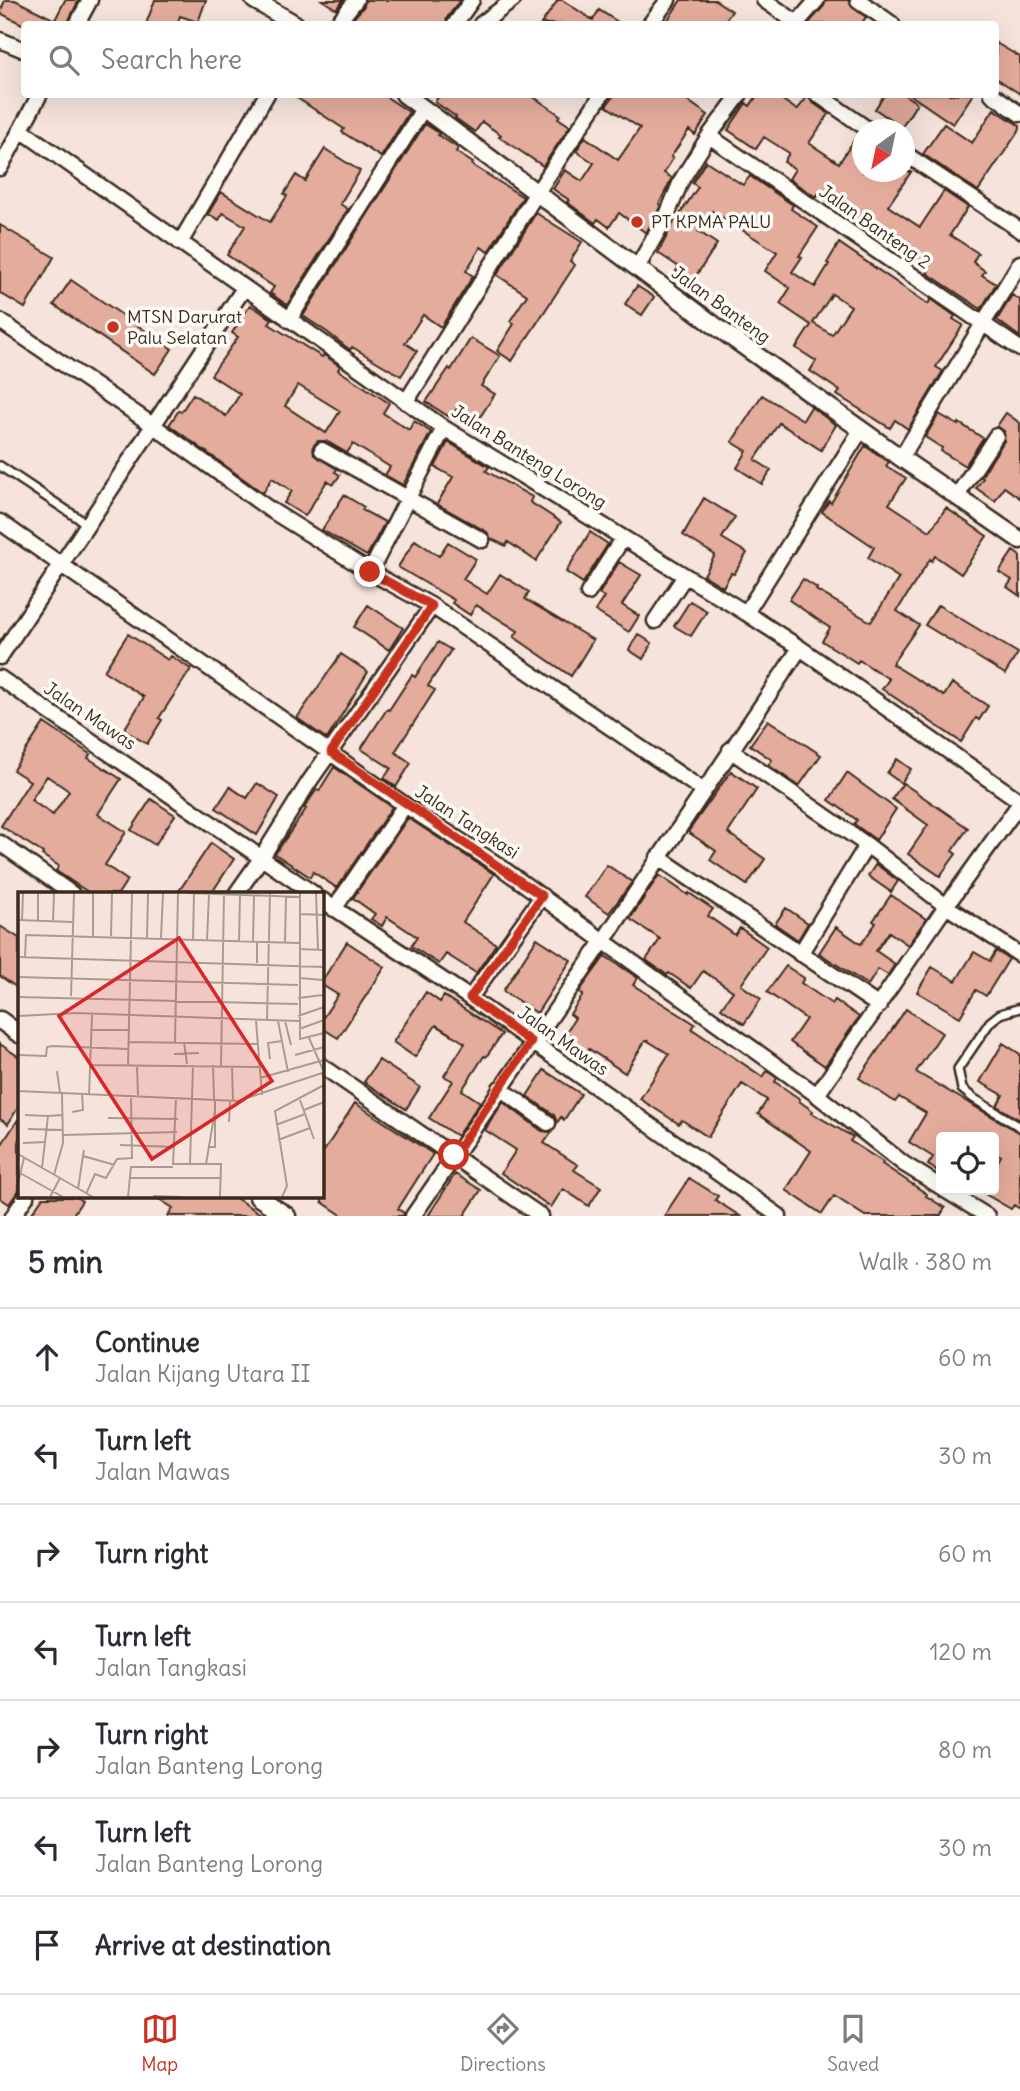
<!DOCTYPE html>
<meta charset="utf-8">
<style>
:root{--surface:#fff;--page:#f2f2f3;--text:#2b2b33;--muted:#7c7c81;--line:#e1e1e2;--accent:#c8321e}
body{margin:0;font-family:Delius,sans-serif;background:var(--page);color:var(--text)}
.controls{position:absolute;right:21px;bottom:21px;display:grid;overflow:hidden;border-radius:7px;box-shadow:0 7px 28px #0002}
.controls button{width:63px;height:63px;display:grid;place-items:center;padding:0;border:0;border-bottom:2px solid var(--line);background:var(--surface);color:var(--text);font:35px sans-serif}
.compass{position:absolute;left:852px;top:119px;width:63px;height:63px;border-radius:50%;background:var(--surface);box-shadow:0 7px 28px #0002;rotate:213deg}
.stop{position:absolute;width:21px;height:21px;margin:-16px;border:5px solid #c8321e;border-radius:50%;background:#fff}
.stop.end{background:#c8321e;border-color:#fff;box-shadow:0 2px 7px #0008}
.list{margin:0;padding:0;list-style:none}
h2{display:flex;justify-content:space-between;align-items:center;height:91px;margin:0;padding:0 28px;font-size:30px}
h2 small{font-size:23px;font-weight:400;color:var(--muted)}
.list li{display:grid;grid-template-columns:46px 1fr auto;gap:21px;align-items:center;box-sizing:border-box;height:98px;padding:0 28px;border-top:2px solid var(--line)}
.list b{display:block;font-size:26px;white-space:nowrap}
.list p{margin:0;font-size:23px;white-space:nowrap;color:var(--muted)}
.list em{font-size:23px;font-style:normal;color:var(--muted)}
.icon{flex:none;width:38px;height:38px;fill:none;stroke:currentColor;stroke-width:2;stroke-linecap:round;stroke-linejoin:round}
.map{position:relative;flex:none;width:1020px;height:1216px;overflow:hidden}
.search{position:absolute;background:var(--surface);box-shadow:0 7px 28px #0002;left:21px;right:21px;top:21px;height:77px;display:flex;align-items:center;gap:18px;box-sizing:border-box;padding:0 24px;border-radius:7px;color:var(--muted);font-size:26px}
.sheet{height:777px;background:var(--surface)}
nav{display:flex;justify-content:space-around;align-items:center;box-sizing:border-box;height:98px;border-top:2px solid var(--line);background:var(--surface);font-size:19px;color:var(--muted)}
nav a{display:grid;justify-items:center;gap:4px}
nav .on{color:var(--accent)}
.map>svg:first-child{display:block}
</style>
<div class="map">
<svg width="1020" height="1216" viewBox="0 0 1020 1216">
<rect width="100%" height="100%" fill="#f6e4dc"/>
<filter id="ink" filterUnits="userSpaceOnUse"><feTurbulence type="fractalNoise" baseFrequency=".0143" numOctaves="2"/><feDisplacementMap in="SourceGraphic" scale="14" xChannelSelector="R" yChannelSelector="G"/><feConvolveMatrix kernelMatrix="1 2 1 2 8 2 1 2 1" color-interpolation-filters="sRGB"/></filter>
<g filter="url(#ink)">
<!-- building -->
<path fill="#e4ac9c" stroke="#3b2a1e" stroke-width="2" fill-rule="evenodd" d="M5,0H15L55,20L65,0H79L67,24H22L0,13Z
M155,0H206L198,22L180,16L177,24H146Z
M322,0H344L336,9Z
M365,0H460L447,18L446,24H358L352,20L364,6Z
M558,0H562L593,20L599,10L621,24H541Z
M681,0H715L732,11L723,24H665Z
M826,0H848L852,7L866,17L861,24H808L824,6Z
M996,43L1020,57V94L996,78Z
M291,94H382L409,112L381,157L342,132L344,129Z
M440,94H529L560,115L558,118L570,126L543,166L499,137L501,135L482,122L475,132L455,118L456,117L435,102Z
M615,94H678L708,115L695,135L689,130L671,157L673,158L664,173L672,178L659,204L661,205L658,211L646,233L619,213L609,227L598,219L595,223L567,202L569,200L553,189L565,170L582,181L594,163L576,151L585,137L618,160L640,128L606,106Z
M758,94H774L797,110L808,96L812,102L829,114L809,143L839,163L858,134L863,137V172H911L888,206L920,227L944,191L968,207L950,235L978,253L973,262L985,271L982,275L996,284L981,309L927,273L929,270L904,252L848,217L849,214L818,194L816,197L789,179L795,169L784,162L789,153L764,137L756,149L728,130L746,103L750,106Z
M885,94H903L917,103L902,127L875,109Z
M909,94H973L953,124Z
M994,109L1020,126V129L978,191L923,154L944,124L972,143Z
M425,124L439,133L438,135L458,148L456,152L473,163L472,165L523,197L488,252L481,247L466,271L473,276L441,327L423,315L405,343L417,351L401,376L352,347L350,350L327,332L303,316Z
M325,149L360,171L340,204L348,209L287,305L270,293L274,287L227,255L245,226L223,213L219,220L208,214L221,192L270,222L287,196L284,194L296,175L305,181Z
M706,161L743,185L750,176L793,205L791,209L818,227L799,256L802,257L792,272L815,287L829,264L827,263L839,243L928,304L931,299L955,316L953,319L963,325L936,367L943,371L908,429L895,420L890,428L837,395L840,391L810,371L816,361L796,348L811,325L780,304L790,288L765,271L777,252L712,211L698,231L717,244L692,282L676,271L679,267L658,253L677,216L678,217L698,187L692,183ZM832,294L851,306L832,335L813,323Z
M536,213L582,242L570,261L575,265L512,361L497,351L514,324L510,321L527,295L497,275Z
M0,225L54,257L25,308L0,293Z
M71,280L172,349L155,374L54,305Z
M637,286L654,297L642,315L625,304Z
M1012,295L1020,300V337L997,320Z
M250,305L272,319L269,324L322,357L324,355L340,366L338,370L389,403L383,413L409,430L414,421L431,432L403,485L385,475L390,467L353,444L347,453L326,441H318L313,446L314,455L337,469L335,472L340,475L333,485L327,481L305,516L284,503L292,491L272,478L263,493L169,425L179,410L181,412L193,394L226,416L240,394L211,375L238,337L232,333ZM298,385L340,411L326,433L285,406Z
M471,338L500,356L481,386L495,394L478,420L458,407L451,418L426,402L449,368L451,370Z
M762,395L803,420L811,407L836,425L821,450L779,423L755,460L771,470L762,484L737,468L747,451L732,442Z
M1006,413L1020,423V498L1004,487L995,501L976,488L983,478L981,477L1004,441V431L997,426Z
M939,414L958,425L959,423L983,438L965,466L941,451L942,448L925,437Z
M448,442L489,467L486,471L532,497L530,502L561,522L536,561L508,542L506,546L491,539L487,532L437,504L453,477L435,467Z
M865,446L889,462L886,466L906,478L889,504L930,531L946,508L987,536L961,574L935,556L932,561L930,559L897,611L919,625L892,664L944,696L952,683L988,706L979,720L976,718L961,742L882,689L889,679L859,660L857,663L822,641L830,628L789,600L803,579L817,588L816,590L871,622L899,578L868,558L874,547L822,512L829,501L831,503Z
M344,495L364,507L362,510L385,522L367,556L322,530Z
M704,498L735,517L722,538L747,553L734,574L731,573L723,587L704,575L715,555L683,535Z
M590,532L608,544L583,583L566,572Z
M415,540L439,556L448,542L476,559L463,579L487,594L500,574L529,592L525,599L593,640L571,676L514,637L518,631L476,605L470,615L452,603L454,600L398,567Z
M1013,551L1020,556V596L1007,587L1012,580L999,572Z
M619,562L641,575L622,605L639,616L629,632L595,611L604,597L599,594Z
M690,601L707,611L691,636L674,626Z
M368,605L403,628L389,650L354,627Z
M938,605L1018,653L1005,674L925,625Z
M128,634L168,660L171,656L191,669L159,718L162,720L147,744L124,730L144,697L104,671Z
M638,634L652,643L643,659L629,650Z
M438,642L451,650L428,686L435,690L395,752L411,763L396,787L384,778L391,768L361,749L387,709L389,710L412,675L415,677Z
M341,654L368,672L327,739L297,718Z
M768,720L821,755L799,786L768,765L772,760L750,745Z
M44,723L90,754L88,758L121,779L98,814L126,832L105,865L127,880L118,894H91L56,871L59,866L42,855L43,853L1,826L30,781L13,770ZM47,776L69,791L53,815L31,800Z
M897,759L911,769L901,783L887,773Z
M334,767L392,807L337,888L313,872L310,877L275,854L306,809L304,808L317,789L319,791Z
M731,771L757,789L728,833L765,859L747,885L710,860L716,851L688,832Z
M847,773L896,809L876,840L854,824L857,820L829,800Z
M257,783L279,797L257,835L216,808L230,787L247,798Z
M903,783L968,828L952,851L956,854L940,876L908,854L928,825L892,799Z
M151,799L175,815L155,845L131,830Z
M408,818L494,874L463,922L496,944L476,973L446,954L439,964L411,946L417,937L387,917L382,926L371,919L375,914L353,898Z
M211,843L234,859L211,894H177Z
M876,864L898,881L891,892L868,876Z
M607,865L632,882L609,913L585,897Z
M659,875L688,895L689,893L713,909L708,916L735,935L740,928L767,947L741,985L761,999L744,1024L721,1008L733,991L703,971L691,988L669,973L667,975L646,960L660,939L630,919Z
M891,895L926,919L908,945L889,932L876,951L895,964L888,975L878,969L868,985L819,953L836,927L861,944L876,923L873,921Z
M786,908L808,923L798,940L775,924Z
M0,926L19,938V989L0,976Z
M537,938L571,960L537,1013L503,991Z
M347,942L385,967L338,1038L322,1028V1019L338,995L322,985V981Z
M996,951L1009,959L986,996L976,990L960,1017L917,992L932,967L956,981L974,952L990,961Z
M605,956L638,978L633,985L695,1024L692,1029L763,1077L767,1071L777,1078L775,1082L800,1099L799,1101L813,1111L812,1113L853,1137L850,1141L883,1162L882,1164L927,1194L926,1196L945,1208L940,1216H865L834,1196L822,1214L786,1190L811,1151L758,1114L767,1100L742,1084L708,1137L682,1120L679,1124L640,1099L669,1054L648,1041H645L625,1073L589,1049L587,1053L563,1037L575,1018L570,1014L583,995L579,992Z
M786,966L804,978L801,983L832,1004L835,1000L859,1017L825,1066L790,1042L806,1019L767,992Z
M426,992L440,1002L444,996L502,1034L486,1057L484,1056L462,1090L480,1102L457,1136L429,1118L453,1081L444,1076L465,1043L436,1025L415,1057L393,1042Z
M906,1009L942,1033L916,1072L1020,1133V1209L1014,1205L1011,1209L978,1190H994V1169L1001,1156L994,1152V1137H941V1173L928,1165L933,1157L909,1142L926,1113L899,1097L895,1102L859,1078Z
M1003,1043L1020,1054V1120L997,1106L1003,1095L980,1082Z
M0,1044L19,1057V1106L8,1124L0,1119Z
M379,1060L420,1087L406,1109L364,1082Z
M544,1070L581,1094L564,1120L561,1117L557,1123L554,1115L527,1096Z
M503,1102L542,1131L552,1132L544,1143L578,1165L574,1170L601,1187L589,1206L563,1189L551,1207L501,1173L516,1150L485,1130Z
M355,1103L433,1154L398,1209L404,1213L403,1216H343L322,1202V1154Z
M19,1118V1190L9,1204L0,1198V1147Z
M455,1174L481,1190L464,1216H428Z
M689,1178L718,1196L715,1200L740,1216H664Z
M43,1197H76L82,1201L72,1216H30Z
M156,1197H234L264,1216H168L173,1208Z"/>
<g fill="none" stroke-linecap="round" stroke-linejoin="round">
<!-- service casing -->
<g stroke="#3b2a1e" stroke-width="12">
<path id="service" d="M0,466L87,524
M1020,1008L1000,1014L990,1022L958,1069L962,1089L973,1098L1020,1127"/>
</g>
<!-- minor casing -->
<g stroke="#3b2a1e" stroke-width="19">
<path id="minor" d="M764,0L797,23
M858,0L892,24
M77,24L90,0
M337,24L356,0
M455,24L472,0
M481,24L513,0
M650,24L668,0
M796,24L817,0
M0,40L24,50
M817,94L869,130
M992,94L1020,114
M21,130L444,428L746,613L800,648L1020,801
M709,136L1020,349
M904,153L1020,230
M0,168L40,94
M180,243L267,94
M637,268L667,215L682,179L709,136L740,94
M289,320L423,109
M0,321L154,426L269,509L370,572L432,606L704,791
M406,402L536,194L602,94
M322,450L482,540
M901,458L1020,263
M957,496L996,436
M0,522L405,805L495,863L817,1095L904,1164L941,1187
M370,572L444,428
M588,593L623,538
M746,613L861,430
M655,621L685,576
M0,657L244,288
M0,678L314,894
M730,750L867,845L946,906L1020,955
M0,843L72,894
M658,857L879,1006
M236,894L262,857L309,782L432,606
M322,900L470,998L779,1216
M334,909L405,805
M800,954L867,845
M470,998L542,896
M322,1066L541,1216
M500,1088L548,1123
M817,1095L946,906L1020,803
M945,1190L987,1216
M13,1216L26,1197
M413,1216L604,940L800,648"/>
</g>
<!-- tertiary casing -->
<g stroke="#3b2a1e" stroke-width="21">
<path id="tertiary" d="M254,0L295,24
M404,94L714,325L901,458L1020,540
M0,1020L19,1034
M258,1197L287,1216"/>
</g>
<!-- service -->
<use href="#service" stroke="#fdfcf7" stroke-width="7"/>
<!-- minor -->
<use href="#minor" stroke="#fdfcf7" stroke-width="14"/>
<!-- tertiary -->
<use href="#tertiary" stroke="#fdfcf7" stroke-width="16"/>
</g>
</g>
<g fill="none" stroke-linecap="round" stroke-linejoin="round" filter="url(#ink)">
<!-- route -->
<path stroke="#c8321e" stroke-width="9" d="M370,572L432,606L331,752L542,896L470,998L531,1042L454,1155"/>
</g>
<!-- markers -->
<g fill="#c8321e" stroke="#fdfcf7" stroke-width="2.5">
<circle cx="637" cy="222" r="7"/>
<circle cx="113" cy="327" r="7"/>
</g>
<g text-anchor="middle" stroke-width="7" stroke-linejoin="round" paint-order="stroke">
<!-- poi labels -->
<g font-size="18" fill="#3b2a1e" stroke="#fdfcf7" text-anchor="start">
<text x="651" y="228">PT KPMA PALU</text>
<text x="127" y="323">MTSN Darurat<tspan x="127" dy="21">Palu Selatan</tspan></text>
</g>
<!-- street labels -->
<g font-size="18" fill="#3b2a1e" stroke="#fdfcf7">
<text transform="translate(875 227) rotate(35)" y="6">Jalan Banteng 2</text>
<text transform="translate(721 305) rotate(36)" y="6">Jalan Banteng</text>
<text transform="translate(529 457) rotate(32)" y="6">Jalan Banteng Lorong</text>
<text transform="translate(90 716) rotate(34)" y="6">Jalan Mawas</text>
<text transform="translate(467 822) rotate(33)" y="6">Jalan Tangkasi</text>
<text transform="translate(563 1041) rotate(35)" y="6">Jalan Mawas</text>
</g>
</g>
<!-- overview -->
<g transform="translate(18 892)">
<rect width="306" height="306" fill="#f6e4dc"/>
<path fill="none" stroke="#ab9a90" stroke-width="2" d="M170,1L282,5M282,1V147L306,141M298,1L300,58M282,22L306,23M0,28L54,30M4,28L5,1M20,29V1M35,29L36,1M75,44V1M93,44L94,1M129,46L130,1M143,46L145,1M175,48L176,1M189,48L191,2M221,49L222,3M235,49L236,4M267,50L268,5M281,57L306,58M0,65L306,75M7,65L8,43L281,51M239,71V49M306,75V109M0,85L280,93M281,86L305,88M53,104L56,1M0,105L280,112M280,106L305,103M0,124L58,121L281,129M280,124L306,115M249,128L252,1M238,129L244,203M260,129L270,180M267,129L273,153M281,137L306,128M73,138H110M291,146L306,180M110,150L240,152M166,150L169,172M157,151L160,1M156,162L181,161M0,163L28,164L29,155L34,154L110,157M277,163L306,155M252,167L250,151L264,149M72,173L241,175M195,173L196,208M110,174L114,1M119,174L120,203M203,174L206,1M214,174L215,209M39,179L42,201M242,186L306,168M0,199L220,209L304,181L306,188M71,203L74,123M158,206L155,272H203L202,305M282,208L296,247M286,218L306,210M54,220L65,218L64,202M7,223L30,224M90,226L160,227M211,230L212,209M258,233L287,222M10,237L45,238M45,243L159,240M260,248L292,236M5,251L28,250M102,253L157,255M190,255H197V209M66,258L65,264L97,273M0,262L75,305M172,272L175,173M188,272L197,219M24,276L30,224L44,223M2,281L45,305M36,283L45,251L44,202M112,286H203M0,291L6,266M60,297L65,264M68,302L77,282L88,286L99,267L114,266L113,204M135,304L165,305M32,305L42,286M110,305L113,275H155M264,305L269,294L257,219L306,193"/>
<path fill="#d62828" fill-opacity="0.15" stroke="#d62828" stroke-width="3.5" d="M161,46L254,189L134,267L41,124Z"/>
<rect width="306" height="306" fill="none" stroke="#3b2a1e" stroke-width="3.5"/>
</g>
</svg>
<div class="controls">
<button><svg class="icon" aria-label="locate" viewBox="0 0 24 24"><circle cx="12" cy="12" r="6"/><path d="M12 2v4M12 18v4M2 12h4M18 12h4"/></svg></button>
</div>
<svg class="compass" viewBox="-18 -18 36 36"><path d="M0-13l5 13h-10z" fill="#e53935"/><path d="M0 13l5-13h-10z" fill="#7c7c81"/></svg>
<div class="stop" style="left:454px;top:1155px"></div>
<div class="stop end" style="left:370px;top:572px"></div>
<div class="search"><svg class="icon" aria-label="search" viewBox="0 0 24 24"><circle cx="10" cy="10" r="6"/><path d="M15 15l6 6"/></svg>Search here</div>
</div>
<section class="sheet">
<h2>5 min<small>Walk · 380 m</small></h2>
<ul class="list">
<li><svg class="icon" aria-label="ahead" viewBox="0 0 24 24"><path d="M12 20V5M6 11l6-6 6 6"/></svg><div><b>Continue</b><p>Jalan Kijang Utara II</p></div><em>60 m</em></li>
<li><svg class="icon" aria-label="left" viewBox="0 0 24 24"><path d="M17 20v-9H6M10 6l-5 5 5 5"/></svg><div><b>Turn left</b><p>Jalan Mawas</p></div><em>30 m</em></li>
<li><svg class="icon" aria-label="right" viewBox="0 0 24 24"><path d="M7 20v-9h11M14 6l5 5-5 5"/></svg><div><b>Turn right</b></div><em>60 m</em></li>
<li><svg class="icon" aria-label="left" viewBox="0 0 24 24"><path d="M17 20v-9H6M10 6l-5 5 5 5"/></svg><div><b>Turn left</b><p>Jalan Tangkasi</p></div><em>120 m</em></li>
<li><svg class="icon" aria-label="right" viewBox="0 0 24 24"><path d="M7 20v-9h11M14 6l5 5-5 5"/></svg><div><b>Turn right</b><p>Jalan Banteng Lorong</p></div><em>80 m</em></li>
<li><svg class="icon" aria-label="left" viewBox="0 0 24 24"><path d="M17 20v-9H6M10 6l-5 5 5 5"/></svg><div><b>Turn left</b><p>Jalan Banteng Lorong</p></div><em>30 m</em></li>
<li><svg class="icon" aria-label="arrive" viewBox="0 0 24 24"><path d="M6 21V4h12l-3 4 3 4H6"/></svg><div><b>Arrive at destination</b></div></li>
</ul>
</section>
<nav>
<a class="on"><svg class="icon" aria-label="map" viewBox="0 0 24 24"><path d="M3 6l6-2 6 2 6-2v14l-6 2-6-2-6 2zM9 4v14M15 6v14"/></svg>Map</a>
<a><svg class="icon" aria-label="directions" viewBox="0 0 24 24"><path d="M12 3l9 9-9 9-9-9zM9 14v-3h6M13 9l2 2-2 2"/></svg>Directions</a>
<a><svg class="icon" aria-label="saved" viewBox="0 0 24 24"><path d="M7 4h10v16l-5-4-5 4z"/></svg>Saved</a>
</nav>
